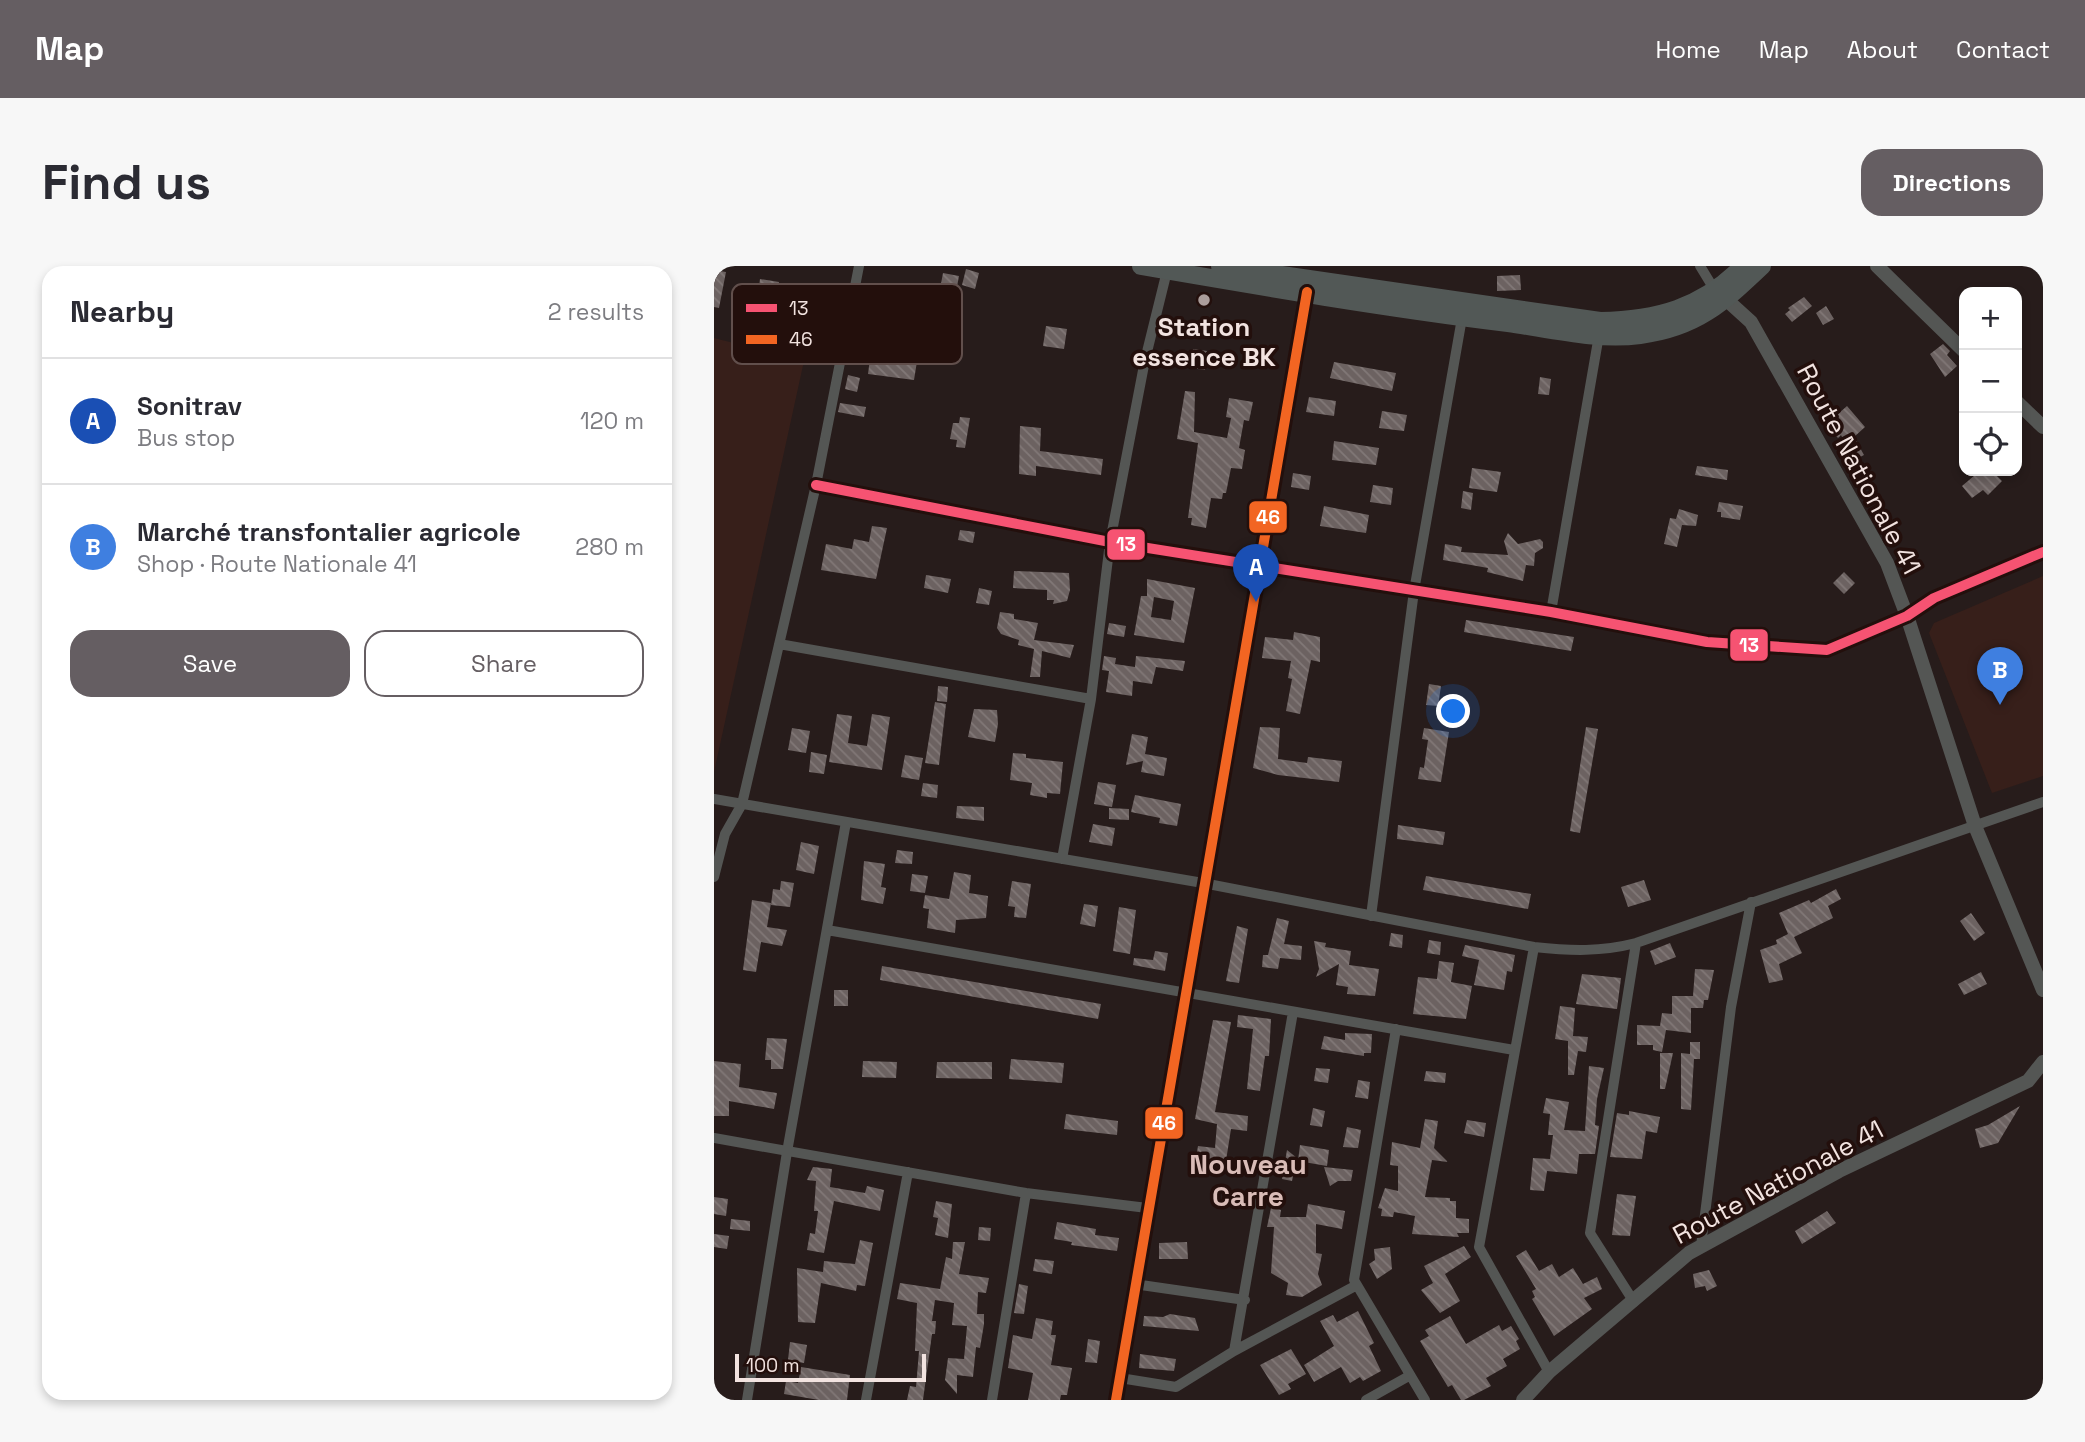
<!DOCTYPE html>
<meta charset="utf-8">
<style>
:root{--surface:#fff;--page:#f7f7f7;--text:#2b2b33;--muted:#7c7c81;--line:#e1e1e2;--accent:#655e62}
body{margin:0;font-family:"Space Grotesk",sans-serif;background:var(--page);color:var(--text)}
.controls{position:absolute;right:21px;top:21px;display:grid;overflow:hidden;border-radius:14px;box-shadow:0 4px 10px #0003}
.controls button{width:63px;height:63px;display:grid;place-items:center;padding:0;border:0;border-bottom:2px solid var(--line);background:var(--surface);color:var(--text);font:35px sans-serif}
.scale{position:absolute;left:21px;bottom:18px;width:191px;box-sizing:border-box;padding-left:7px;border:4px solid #f2e3e0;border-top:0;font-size:19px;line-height:24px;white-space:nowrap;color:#f2e3e0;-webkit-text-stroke:5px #230f0c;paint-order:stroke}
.you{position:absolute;left:740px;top:446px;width:24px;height:24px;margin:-18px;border:5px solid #fff;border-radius:50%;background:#1a73e8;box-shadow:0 0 0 10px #1a73e833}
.badge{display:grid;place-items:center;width:46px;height:46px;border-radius:50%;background:var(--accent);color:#fff;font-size:23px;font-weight:700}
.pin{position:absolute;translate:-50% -58px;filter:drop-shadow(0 2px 4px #0008)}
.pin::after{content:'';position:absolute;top:37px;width:24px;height:21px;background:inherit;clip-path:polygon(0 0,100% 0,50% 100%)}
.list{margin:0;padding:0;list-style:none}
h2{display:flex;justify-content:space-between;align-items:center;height:91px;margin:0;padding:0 28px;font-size:30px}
h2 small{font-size:23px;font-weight:400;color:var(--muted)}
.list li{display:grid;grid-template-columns:46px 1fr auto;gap:21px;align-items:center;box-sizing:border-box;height:126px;padding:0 28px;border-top:2px solid var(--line)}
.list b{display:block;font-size:26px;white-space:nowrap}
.list p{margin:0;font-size:23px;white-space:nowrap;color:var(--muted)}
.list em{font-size:23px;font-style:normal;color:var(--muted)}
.actions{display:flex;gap:14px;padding:21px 28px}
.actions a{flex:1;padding:16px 0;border:2px solid var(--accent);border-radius:21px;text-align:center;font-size:24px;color:var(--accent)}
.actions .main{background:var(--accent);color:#fff}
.icon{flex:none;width:38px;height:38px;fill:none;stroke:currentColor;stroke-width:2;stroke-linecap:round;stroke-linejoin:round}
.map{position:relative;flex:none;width:1329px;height:1134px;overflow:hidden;border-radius:21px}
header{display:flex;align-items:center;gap:42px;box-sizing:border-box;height:98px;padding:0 35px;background:var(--accent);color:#fff}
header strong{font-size:33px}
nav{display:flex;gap:38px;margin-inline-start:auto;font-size:24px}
.intro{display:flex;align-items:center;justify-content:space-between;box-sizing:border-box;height:168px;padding:0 42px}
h1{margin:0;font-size:49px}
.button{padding:18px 32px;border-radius:21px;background:var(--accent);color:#fff;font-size:24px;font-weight:700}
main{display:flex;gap:42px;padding:0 42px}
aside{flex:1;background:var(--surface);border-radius:21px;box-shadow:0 4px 10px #0003}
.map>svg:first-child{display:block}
</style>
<header>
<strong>Map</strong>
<nav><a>Home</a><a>Map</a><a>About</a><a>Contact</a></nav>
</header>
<div class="intro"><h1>Find us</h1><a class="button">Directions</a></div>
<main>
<aside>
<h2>Nearby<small>2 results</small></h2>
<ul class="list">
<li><span class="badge" style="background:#1a4fb4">A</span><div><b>Sonitrav</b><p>Bus stop</p></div><em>120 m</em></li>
<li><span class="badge" style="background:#3f7fe0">B</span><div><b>Marché transfontalier agricole</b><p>Shop · Route Nationale 41</p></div><em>280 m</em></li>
</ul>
<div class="actions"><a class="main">Save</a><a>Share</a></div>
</aside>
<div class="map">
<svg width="1329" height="1134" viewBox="0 0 1329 1134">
<defs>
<pattern id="building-back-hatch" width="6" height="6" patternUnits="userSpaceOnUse" patternTransform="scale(1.75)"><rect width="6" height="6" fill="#6c6261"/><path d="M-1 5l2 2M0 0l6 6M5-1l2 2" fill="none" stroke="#817877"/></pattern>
</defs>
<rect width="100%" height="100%" fill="#271c1b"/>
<!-- built -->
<path fill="#371f1a" d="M0,72L90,95L0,506Z
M1329,310V510L1278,527L1215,367L1220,357Z"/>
<!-- building -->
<path fill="url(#building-back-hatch)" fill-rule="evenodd" d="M252,3L265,7L261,23L248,19Z
M0,4L12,6L5,42L0,41Z
M229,7L245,10L242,26L226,23Z
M806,9L807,24L783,25V10Z
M46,13L65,16L61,47L42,45Z
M1090,31L1098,40L1078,56L1071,48L1076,44L1074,42Z
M1112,40L1120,53L1109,59L1102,47Z
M449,54L465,56L464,66L447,64Z
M332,60L353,63L350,83L329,80Z
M158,77L205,83L200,114L154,108Z
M1229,78L1236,85L1233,89L1243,100L1231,111L1216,88Z
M479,83L493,85L491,104L476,102Z
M620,96L682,107L678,125L616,112Z
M134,109L146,112L143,126L131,123Z
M826,111L837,113L835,129L824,128Z
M471,125L481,126L480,166L513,172L517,152L512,151L515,132L539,136L535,155L530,154L525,182L531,184L528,203L517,202L512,227H509L508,233L497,232L492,262L477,259L478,252H474L484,177L463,173Z
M595,131L622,135L620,150L592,146Z
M126,137L152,141L150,151L124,146Z
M1133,140L1151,161L1140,171L1150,189L1140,194L1127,169L1124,172L1114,161L1117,158L1115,156Z
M668,145L693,149L690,165L665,162Z
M246,151L256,152L251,182L242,181L243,174L236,173L239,157H245Z
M306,160L327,162L326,185L389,193L387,209L322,200V210L305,208Z
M620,175L665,182L662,199L618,194Z
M983,200L1014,204L1013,214L981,209Z
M758,202L787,206L783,226L755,222Z
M1257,205H1278L1288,215L1274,229L1269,224L1258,232L1248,220L1261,209Z
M579,207L597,210L595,224L577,221Z
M659,219L679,222L677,239L656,236Z
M749,225L759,227L757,244L747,242Z
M1005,236L1029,240L1026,254L1007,251V246H1003Z
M610,240L655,249L652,267L606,260Z
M965,243L984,249L982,260L968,259L963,281L950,278L956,252L962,253Z
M158,260L173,262L162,313L107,304L112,278L138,283L140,273L155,276Z
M246,264L261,266L259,277L244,274Z
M794,267L804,278L826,273L829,276V282L821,287L820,300L812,299L809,315L773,306L774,302L729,294L731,278L748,281L747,286L794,289L790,275Z
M300,305L355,307L356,324L353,335L339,338L340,334H333V324L299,322Z
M1130,306L1141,317L1130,328L1119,317Z
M212,309L237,313L234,327L210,322Z
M433,313L481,322L470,377L420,369L427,330H433ZM440,331L460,335L457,354L437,351Z
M265,322L278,325L275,339L262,337Z
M286,346L300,348V353L324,357L320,374L360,379L356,392L328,385L326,411H316L320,383L304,379L305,374L287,368L283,362Z
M752,354L860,371L857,385L750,366Z
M395,357L412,360L410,371L393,368Z
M580,366L606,371V396L597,394L586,448L572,445L578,413L574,412L577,395L548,392L551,371L579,374Z
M390,390L402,392L401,398L421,401L422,390L471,395L469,405L442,401L438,418L419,415L418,430L392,426L395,405L388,404Z
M715,418L727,420L724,440L712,439Z
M224,420L234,421L233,436L223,435Z
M221,436L232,438L225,499L211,497Z
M260,443L283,444L284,458L281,476L254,471Z
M123,448L138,450L134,477L153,480L158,448L176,451L168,504L115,496Z
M546,461L566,462L564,493L593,497L594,491L628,495L625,516L564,509L539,502Z
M872,461L884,463L866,567L856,565Z
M78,462L96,465L92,487L74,484Z
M710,462L735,466L727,516L704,513L706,501L710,502L714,474L708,473Z
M418,468L434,471L431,488L453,492L450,510L427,506L429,495L412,499Z
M97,486L113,489L110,508L95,506Z
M299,487L312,488V492L349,496L346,528L333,527V532L316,529L318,517L296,514Z
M191,489L209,492L205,514L187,511Z
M384,516L402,519L398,541L380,538Z
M209,517L224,519L223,532L207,530Z
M421,529L467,538L463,560L445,557L446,552L417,546Z
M243,540L270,541V555L242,552Z
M395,542L415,543V554L395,553Z
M379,558L401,562L398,580L375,576Z
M684,559L731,566L729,579L683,573Z
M87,576L105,580L100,608L82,604Z
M183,584L199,586L198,598L181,597Z
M150,595L171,598L167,621L172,622L169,638L147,634Z
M240,606L257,609L255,627L274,630L272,652L242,654L241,667L213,662L215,643L209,642L211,629L235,633Z
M198,608L214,610L211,627L196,625Z
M712,610L817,628L814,643L709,624Z
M930,614L937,634L914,641L907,621Z
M67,615L80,617L76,641L57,639L59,623L66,624Z
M298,615L317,618L312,652L300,651L301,641L294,640Z
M1122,623L1127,633L1114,640L1119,652L1080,671L1088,687L1065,698L1069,714L1055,717L1046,684L1063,678L1062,674L1074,668L1065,647L1095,634L1097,637Z
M38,634L57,637L53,661L73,664L68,680L47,676L42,706L29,704Z
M370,638L384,640L381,661L366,658Z
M405,641L422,644L416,688L399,685Z
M1257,647L1271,667L1260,675L1246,655Z
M563,652L575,655L570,678L588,680L587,694L566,692L564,703L548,701L549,689H554Z
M523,660L534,663L525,717L512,715Z
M677,667L689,669L688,682L675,680Z
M715,674L727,676L726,689L713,687Z
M600,675L612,677L611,681L637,685L635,699L665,703L661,730L633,728L634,721L622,719L625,698L602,711L605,703Z
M956,677L962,691L941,699L936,685Z
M751,679L801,689L798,706L793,705L790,724L760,719L765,694L748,690Z
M441,685L454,687L451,705L419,699L420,692L439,694Z
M725,695L740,697L737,716L758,720L752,753L699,748L704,711L723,713Z
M168,700L387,738L384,753L166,714Z
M981,703L1000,704L994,734H990L989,742H977V767L952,764L948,786L939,784V779H923V759L946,760L948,747L958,748V730H979Z
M1267,706L1273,718L1250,729L1244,718Z
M868,708L907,712L903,743L862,738Z
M120,724H134V740H120Z
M846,740L861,742L859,770L874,771L872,786L864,785L860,809H854V775L841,773Z
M524,749L557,753L555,790H551L546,825L533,823L539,763L523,761Z
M499,754L517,756L501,846L534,850L533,865L517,863L511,901L481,898L484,880L501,882L503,858L481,853Z
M631,767L658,768L657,787H650V790L607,783L610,770L631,774Z
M53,772L73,773L69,803H57V794H51Z
M976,776H986V793H980L977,844L967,843V787L976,788Z
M946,787H959L951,823H946Z
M297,793L350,797L348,817L295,813Z
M0,795L27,798L25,821L63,827L60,843L15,835V850H0Z
M149,795L183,796L182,812L148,811Z
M223,796H278V813L222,812Z
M875,800L890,802L883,833L881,859L885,860L881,888H865L863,908L833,905L830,925L816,924L819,892L836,893L839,869H834L836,848L829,847L832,832L855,836L850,864L871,865Z
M602,802L616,803L614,817L600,815Z
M712,805L732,807L731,817L710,815Z
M644,814L656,816L654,833L641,831Z
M1306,840L1284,877L1266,882L1261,863L1274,859Z
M599,842L611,845L608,861L596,859Z
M915,845L946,851L943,867L932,865L928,893L896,891L903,847L915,849Z
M352,848L404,855L403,869L350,863Z
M711,853L724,855L720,882L734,896L718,894L711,931L736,932V935H742V952L755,953V967H743L745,971L698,968L701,950L680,946L679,951L667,950L668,943L664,942L671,922L684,925V900L676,899L678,876L706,882Z
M753,854L772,857L770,871L750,867Z
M633,861L647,864L644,882L629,881Z
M586,879L615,884L613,900L584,895Z
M573,884L583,892L578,915L568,913Z
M99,901L118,903L116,921L151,927L153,920L170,924L166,945L120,935L110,987L93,984L96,967L101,968L104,945H100L102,915L93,914Z
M610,901L639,904L637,915H624L616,920Z
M903,928L922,930L916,970L898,969Z
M0,931L14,933L12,950L0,948Z
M222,935L238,938L234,972L221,969L224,952L219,951Z
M594,938L631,945L628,963L602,958V987L608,988L604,1008L608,1019L588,1031L572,1029L574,1017L557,1007L560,961H553L557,942L567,944L566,951H592Z
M1113,945L1122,957L1088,978L1081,965Z
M17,953L36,955V965L16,963Z
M343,956L382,963L381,969L405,972L403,985L357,979L358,976L340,973Z
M265,961L277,962L276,975L264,974Z
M0,968L15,970L13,983L0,981Z
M146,974L159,977L151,1020L143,1019L142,1025L107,1017L101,1057L84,1056L83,1002L109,1006L110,995L141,998Z
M239,976H251L245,1008L275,1012L272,1027L264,1026L263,1048H270V1058L266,1082L262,1081L259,1111L243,1109V1128L231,1114L234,1092L250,1093L253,1060L238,1059L240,1037L221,1034L218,1055H222L221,1068H218L209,1134H193L196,1120L202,1121L205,1085H201L203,1037L183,1033L186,1017L226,1023L232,991L238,993Z
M473,976L474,993H445V977Z
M750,980L757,991L731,1008L746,1035L726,1047L707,1024L719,1017L710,1000Z
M676,981L678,1003L663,1013L655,998L661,994L660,983Z
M812,984L825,1005L838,998L845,1011L859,1002L869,1018L883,1011L888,1023L870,1032L878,1043L840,1070L818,1033L821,1031L818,1025L822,1023L802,990Z
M321,993L340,995L338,1008L319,1005Z
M995,1004L1003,1020L993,1025L991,1020L981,1022L979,1008Z
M305,1018L314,1020L310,1048L300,1047Z
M644,1045L660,1077L655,1080L667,1105L649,1115L646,1111L636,1117L627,1101L600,1116L590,1099L620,1080L606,1055L619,1049L623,1056Z
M456,1048L481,1052L485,1065L429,1060L430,1050L449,1051Z
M736,1050L752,1078L785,1059L788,1065L797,1060L805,1073L802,1075L806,1083L789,1093L793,1100L772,1112L777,1120L750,1134H747L738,1119L734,1121L706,1075L715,1070L711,1064Z
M322,1052L339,1055L337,1069H342L337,1099L358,1102L353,1129H347L346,1134H314L319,1107L294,1102L299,1069L318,1073Z
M374,1073L386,1075L383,1097L371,1096Z
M76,1076L93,1079L90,1097L74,1094Z
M577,1083L592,1108L574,1118L577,1123L565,1129L546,1099Z
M426,1088L462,1093L460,1105L425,1102Z
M87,1101L136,1109L133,1134H105L70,1128L72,1115L84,1117Z"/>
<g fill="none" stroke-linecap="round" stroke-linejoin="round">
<!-- minor -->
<path stroke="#545654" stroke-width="10" d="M986,0L1000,23
M102,219L396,276L837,346L993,376L1113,384L1193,350L1220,332L1329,286
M837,346L885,69
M65,378L377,433
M0,533L489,617L820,681C857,685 887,686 922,677L1329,536
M348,593L377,433L396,276L431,94L453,5
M0,611L11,568L28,538L102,219L145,0
M657,650L700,325L748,52
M113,664L800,784
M820,681L765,981L835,1106
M682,763L640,1014L711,1134
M0,872L312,927L433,942
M987,980L1017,741L1037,636
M420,1018L531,1034
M920,1036L876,967L922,677
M520,1085L579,746
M406,1112L462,1121L520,1085L643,1019
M33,1134L73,886L132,556
M152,1134L194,906
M278,1134L312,927
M402,1134L593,26
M652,1134L695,1110"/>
<!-- tertiary -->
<path stroke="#545654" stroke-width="14" d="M1163,0L1250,85
M1004,26L1037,56L1173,297L1193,350L1261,560L1329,724
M1303,136L1329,161
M809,1134L835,1106L975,987L1125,905L1314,815L1329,796"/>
<!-- trunk -->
<path stroke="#525856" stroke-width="18" d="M427,0C549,21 672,42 794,57C836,63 884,75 926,69C982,62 1009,37 1048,0
M506,0L886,55C942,54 988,42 1029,0"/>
<!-- bus-1 casing -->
<g stroke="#230f0c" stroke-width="16">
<path id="bus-1" d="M102,219L396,276L837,346L993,376L1113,384L1193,350L1220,332L1329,286"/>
</g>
<!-- bus-2 casing -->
<g stroke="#230f0c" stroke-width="16">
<path id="bus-2" d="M402,1134L593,26"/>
</g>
<!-- bus-1 -->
<use href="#bus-1" stroke="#f65372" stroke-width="10"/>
<!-- bus-2 -->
<use href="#bus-2" stroke="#f26522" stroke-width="10"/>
</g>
<!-- markers -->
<circle fill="#ab9d9b" stroke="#230f0c" stroke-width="2.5" cx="490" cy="34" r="7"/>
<g text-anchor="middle" stroke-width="7" stroke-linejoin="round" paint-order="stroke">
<!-- poi labels -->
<g font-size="26" font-weight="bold" fill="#f2e3e0" stroke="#230f0c">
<text x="490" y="70">Station<tspan x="490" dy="30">essence BK</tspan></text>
</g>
<!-- street labels -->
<g font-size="26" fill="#f2e3e0" stroke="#230f0c">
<text transform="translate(1145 203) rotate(62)" y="9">Route Nationale 41</text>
<text transform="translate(1064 916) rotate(-28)" y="9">Route Nationale 41</text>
</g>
<!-- neighbourhood labels -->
<g font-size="28" font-weight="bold" fill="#d9bcb7" stroke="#230f0c">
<text x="534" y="908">Nouveau<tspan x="534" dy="32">Carre</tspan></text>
</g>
</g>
<!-- legend -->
<rect x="18" y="18" width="230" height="80" rx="10" fill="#230f0c" stroke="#614f4c" stroke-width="2"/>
<rect x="32" y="38" width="31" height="8" fill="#f65372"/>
<rect x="32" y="69" width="31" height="9" fill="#f26522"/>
<g font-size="19" fill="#f2e3e0">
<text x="75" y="49">13</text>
<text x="75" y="80">46</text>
</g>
<g stroke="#230f0c" stroke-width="2.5">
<rect x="534" y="234" width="40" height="34" rx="7" fill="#f26522"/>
<rect x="392" y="262" width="40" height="33" rx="7" fill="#f65372"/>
<rect x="1015" y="362" width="40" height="34" rx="7" fill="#f65372"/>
<rect x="430" y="840" width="40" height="34" rx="7" fill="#f26522"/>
</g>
<g font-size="19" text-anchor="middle" font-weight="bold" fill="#fff">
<text x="554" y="258">46</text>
<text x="412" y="285">13</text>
<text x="1035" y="386">13</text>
<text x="450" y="864">46</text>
</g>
</svg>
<div class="controls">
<button>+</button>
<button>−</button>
<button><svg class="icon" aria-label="locate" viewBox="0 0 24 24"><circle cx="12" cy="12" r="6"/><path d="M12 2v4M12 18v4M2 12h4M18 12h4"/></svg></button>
</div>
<div class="scale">100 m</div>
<div class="you"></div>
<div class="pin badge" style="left:542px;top:336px;background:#1a4fb4">A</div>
<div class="pin badge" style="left:1286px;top:439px;background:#3f7fe0">B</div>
</div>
</main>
